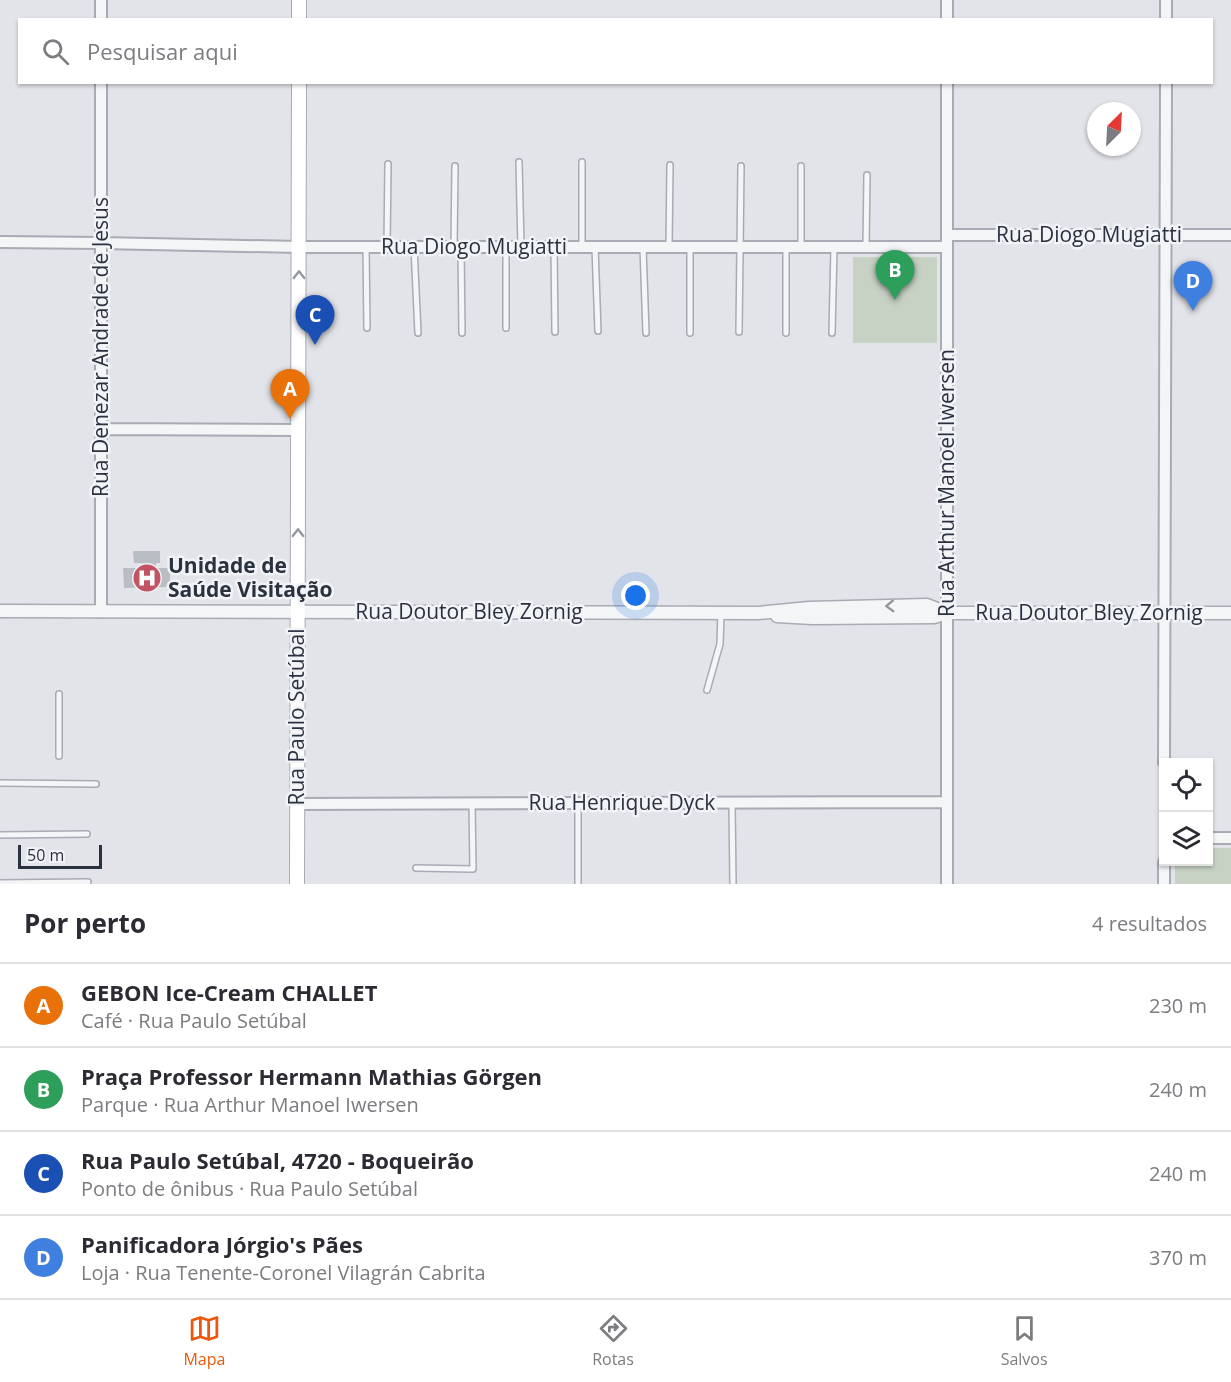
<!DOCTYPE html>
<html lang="pt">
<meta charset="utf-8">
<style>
:root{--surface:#fff;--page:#f7f7f7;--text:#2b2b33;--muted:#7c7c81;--line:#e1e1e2;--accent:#ea580c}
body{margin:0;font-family:"Open Sans",sans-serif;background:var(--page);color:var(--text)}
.controls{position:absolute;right:18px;bottom:18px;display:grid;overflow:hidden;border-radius:0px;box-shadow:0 2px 4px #0004}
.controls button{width:54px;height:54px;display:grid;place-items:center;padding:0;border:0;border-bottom:2px solid var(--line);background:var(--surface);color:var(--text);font:30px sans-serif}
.compass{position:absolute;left:1087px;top:102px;width:54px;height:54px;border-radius:50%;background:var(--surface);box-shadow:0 2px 4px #0004;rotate:24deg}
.scale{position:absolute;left:18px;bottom:15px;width:84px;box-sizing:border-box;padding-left:6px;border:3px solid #2b323f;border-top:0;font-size:16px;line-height:21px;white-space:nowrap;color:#2b323f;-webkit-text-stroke:4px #f1f3f6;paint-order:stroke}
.you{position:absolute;left:636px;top:596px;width:21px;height:21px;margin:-15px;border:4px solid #fff;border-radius:50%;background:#1a73e8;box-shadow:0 0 0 9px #1a73e833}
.badge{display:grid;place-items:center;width:39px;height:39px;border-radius:50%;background:var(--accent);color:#fff;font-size:20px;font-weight:700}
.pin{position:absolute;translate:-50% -50px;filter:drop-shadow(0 2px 3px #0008)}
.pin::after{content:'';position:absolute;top:32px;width:21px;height:18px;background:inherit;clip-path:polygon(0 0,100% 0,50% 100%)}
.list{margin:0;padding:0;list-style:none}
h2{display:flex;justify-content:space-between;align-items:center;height:78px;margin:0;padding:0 24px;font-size:26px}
h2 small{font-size:20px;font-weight:400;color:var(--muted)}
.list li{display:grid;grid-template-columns:39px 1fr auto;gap:18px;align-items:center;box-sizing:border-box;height:84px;padding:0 24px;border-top:2px solid var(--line)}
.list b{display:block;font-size:22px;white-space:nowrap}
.list p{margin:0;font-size:20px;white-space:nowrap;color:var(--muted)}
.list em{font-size:20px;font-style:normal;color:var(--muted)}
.icon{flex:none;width:33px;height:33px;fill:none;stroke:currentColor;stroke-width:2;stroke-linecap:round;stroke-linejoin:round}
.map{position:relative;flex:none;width:1231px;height:884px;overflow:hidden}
.search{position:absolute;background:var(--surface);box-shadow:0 2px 4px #0004;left:18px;right:18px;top:18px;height:66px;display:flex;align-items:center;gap:15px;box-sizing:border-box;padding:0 21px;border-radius:0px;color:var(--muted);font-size:22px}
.sheet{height:414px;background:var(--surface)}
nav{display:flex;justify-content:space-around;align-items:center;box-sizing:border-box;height:84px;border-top:2px solid var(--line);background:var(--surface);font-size:16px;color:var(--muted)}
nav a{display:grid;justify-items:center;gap:3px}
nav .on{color:var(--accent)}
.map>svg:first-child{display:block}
</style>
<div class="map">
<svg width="1231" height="884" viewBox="0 0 1231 884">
<rect width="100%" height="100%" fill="#e2e4e9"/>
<!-- green -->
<path fill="#c7d2c4" d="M853,257H937V343H853Z
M1209,848H1231V884H1175V862H1208Z"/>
<!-- building -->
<path fill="#b9bec5" d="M133,551H160V563H156V568H170V587L124,588L123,568H142V563H134Z"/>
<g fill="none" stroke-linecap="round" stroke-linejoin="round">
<!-- service casing -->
<g stroke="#a7abb3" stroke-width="8">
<path id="service" d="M519,162L521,247
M801,166V247
M387,246L388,164
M366,247L367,328
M414,247L418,333
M454,247L455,166
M461,247L462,333
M506,247V328
M554,247L555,332
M582,247V162
M595,247L598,331
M643,247L646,333
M669,247L670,165
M866,247L867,175
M739,332L741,166
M690,333V247
M786,333V247
M832,333L834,247
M707,690L720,644L721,613
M59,756V694
M0,783L96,784
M732,802L733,884
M0,835L87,834
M416,868L473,869L472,803
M0,883L88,882
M578,884V803"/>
</g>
<!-- minor casing -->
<g stroke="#a7abb3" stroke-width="14">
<path id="minor" d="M101,20V0
M947,20V0
M1166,20V0
M947,235H1231
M0,242L101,243L299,247H947
M101,429L298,430
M101,612V82
M1164,762L1166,82
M297,804L947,802
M1208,838H1231
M947,884V82
M1164,884V862"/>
</g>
<!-- tertiary casing -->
<g stroke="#a7abb3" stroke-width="15">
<path id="tertiary" d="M0,611L758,613L809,608L927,605L947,613
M777,616L812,618L934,617L947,613H1231"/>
</g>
<!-- secondary casing -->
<g stroke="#a7abb3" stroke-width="16">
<path id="secondary" d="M299,20V0
M297,884L299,82"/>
</g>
<!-- service -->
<use href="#service" stroke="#f4f5f7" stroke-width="5"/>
<!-- minor -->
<use href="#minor" stroke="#f4f5f7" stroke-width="10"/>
<!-- tertiary -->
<use href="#tertiary" stroke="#f4f5f7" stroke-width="12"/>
<!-- secondary -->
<use href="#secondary" stroke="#fff" stroke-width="14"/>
</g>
<!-- one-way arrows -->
<defs><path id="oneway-chevron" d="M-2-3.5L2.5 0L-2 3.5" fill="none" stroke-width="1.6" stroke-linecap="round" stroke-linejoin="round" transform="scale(1.5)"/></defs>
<g stroke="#95989f">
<use href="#oneway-chevron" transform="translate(299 275) rotate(-90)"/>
<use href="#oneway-chevron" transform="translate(298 533) rotate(-90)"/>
</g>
<use stroke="#90949b" href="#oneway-chevron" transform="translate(890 606) rotate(178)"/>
<!-- icons -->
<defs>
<g id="hospital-disc" transform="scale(1.5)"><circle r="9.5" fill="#c25363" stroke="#f1f3f6"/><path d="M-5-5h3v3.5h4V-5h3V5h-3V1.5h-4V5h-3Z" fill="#fff"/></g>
</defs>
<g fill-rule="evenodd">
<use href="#hospital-disc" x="147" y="578"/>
</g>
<g text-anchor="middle" stroke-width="5" stroke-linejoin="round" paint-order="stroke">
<!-- street labels -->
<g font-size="21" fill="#2b323f" stroke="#f1f3f6">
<text x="1089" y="242">Rua Diogo Mugiatti</text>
<text x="474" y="254">Rua Diogo Mugiatti</text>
<text transform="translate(101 347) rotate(-90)" y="7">Rua Denezar Andrade de Jesus</text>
<text transform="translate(947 483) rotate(-90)" y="7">Rua Arthur Manoel Iwersen</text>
<text x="469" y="619">Rua Doutor Bley Zornig</text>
<text x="1089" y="620">Rua Doutor Bley Zornig</text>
<text transform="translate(297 717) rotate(-90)" y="7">Rua Paulo Setúbal</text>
<text x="622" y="810">Rua Henrique Dyck</text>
</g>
<!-- poi labels -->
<g font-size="21" font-weight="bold" fill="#2b323f" stroke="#f1f3f6" text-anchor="start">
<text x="168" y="573">Unidade de<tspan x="168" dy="24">Saúde Visitação</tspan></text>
</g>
</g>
</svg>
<div class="controls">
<button><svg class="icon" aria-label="locate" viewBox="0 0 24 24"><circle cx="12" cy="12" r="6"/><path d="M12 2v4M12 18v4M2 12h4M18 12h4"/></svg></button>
<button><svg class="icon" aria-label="layers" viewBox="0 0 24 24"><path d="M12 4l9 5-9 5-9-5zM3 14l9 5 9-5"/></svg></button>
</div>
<svg class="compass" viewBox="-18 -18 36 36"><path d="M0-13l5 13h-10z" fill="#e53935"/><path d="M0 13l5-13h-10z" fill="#7c7c81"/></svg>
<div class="scale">50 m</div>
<div class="you"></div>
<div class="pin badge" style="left:290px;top:419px;background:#e8710a">A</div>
<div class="pin badge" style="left:895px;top:300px;background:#2e9e5b">B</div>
<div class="pin badge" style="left:315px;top:345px;background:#1a4fb4">C</div>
<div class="pin badge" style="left:1193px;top:311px;background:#3f7fe0">D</div>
<div class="search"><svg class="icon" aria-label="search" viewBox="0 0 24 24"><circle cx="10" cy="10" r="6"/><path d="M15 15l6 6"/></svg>Pesquisar aqui</div>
</div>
<section class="sheet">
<h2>Por perto<small>4 resultados</small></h2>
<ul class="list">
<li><span class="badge" style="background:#e8710a">A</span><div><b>GEBON Ice-Cream CHALLET</b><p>Café · Rua Paulo Setúbal</p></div><em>230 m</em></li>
<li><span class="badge" style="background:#2e9e5b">B</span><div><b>Praça Professor Hermann Mathias Görgen</b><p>Parque · Rua Arthur Manoel Iwersen</p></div><em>240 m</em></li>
<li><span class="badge" style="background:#1a4fb4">C</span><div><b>Rua Paulo Setúbal, 4720 - Boqueirão</b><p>Ponto de ônibus · Rua Paulo Setúbal</p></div><em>240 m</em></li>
<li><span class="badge" style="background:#3f7fe0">D</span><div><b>Panificadora Jórgio's Pães</b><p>Loja · Rua Tenente-Coronel Vilagrán Cabrita</p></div><em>370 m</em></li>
</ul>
</section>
<nav>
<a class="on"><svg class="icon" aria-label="map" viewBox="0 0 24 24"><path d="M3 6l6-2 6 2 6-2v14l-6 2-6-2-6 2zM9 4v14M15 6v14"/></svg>Mapa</a>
<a><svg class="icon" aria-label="directions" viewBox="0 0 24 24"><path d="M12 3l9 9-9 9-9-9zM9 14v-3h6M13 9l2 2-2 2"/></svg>Rotas</a>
<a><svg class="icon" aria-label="saved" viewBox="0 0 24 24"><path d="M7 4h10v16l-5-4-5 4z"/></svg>Salvos</a>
</nav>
